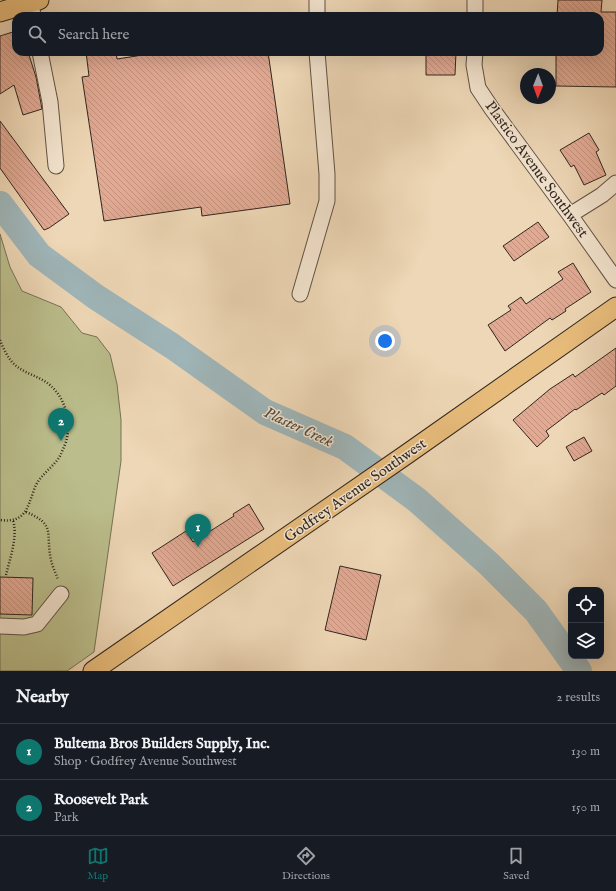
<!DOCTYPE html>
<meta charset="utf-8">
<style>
:root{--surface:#171b24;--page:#20242c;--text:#f1f3f6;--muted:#9ea1a6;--line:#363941;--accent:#0f766e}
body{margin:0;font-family:"IM FELL English",serif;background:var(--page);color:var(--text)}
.controls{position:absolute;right:12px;bottom:12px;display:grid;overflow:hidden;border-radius:8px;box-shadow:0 4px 16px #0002}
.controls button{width:36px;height:36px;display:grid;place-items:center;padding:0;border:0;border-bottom:1px solid var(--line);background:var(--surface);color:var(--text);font:20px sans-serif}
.compass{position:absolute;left:520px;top:68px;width:36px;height:36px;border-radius:50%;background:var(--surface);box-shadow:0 4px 16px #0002;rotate:181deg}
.you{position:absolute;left:385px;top:341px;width:14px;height:14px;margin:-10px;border:3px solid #fff;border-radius:50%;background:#1a73e8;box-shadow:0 0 0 6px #1a73e833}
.badge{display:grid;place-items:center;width:26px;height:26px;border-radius:50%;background:var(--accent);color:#fff;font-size:13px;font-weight:700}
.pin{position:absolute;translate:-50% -33px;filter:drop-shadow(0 1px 2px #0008)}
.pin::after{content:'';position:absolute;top:21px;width:14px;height:12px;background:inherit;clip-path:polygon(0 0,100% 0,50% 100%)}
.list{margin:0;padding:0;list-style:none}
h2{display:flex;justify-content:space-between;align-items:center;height:52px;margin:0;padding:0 16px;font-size:17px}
h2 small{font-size:13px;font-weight:400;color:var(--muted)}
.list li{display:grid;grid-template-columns:26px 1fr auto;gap:12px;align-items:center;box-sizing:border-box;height:56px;padding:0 16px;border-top:1px solid var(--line)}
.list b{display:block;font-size:15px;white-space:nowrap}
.list p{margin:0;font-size:13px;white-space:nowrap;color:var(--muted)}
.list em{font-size:13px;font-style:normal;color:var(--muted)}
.icon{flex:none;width:22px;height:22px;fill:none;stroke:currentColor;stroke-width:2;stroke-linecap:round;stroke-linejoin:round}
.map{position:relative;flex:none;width:616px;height:671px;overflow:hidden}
.search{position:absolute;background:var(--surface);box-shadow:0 4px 16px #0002;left:12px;right:12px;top:12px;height:44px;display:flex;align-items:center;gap:10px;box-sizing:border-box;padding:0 14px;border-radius:12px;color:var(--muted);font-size:15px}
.sheet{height:164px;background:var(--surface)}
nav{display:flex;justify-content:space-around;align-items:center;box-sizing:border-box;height:56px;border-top:1px solid var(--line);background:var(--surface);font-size:11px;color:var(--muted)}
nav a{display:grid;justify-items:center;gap:2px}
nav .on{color:var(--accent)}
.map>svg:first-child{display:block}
</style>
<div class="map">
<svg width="616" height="671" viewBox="0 0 616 671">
<defs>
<pattern id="building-back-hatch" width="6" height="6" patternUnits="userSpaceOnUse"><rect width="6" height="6" fill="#e2a993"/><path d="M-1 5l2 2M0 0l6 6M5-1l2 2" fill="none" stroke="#c2917e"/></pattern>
</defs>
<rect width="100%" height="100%" fill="#eed7b6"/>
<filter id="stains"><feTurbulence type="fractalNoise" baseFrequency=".005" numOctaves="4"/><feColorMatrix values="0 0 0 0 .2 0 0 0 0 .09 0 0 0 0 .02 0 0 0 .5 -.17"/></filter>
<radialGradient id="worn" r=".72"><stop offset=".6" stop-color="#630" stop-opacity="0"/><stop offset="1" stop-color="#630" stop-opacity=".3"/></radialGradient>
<!-- green -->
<path fill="#bbbe8c" stroke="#767256" d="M0,234L10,267L22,291L61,307L82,333L97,337L110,354L117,384L121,420V461L94,652L67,671H0Z"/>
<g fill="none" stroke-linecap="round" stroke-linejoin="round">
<!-- river -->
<path stroke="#9fb6ba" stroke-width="26" d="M0,204L39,255L96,297L172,346L265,412L345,447L417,500L489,564L536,611L579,671"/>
</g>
<!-- building -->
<path fill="url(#building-back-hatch)" stroke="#31271f" d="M558,0H602L601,12H616V87L556,86V52H600V16H557Z
M16,31V52H28L36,77L42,109L23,115L14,85L0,94V36Z
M86,52H116L117,59L162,52H268L290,204L202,216L201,207L104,221L82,77L89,76Z
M426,52H456L455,75H426Z
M0,121L69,214L49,228L44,230L0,168Z
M589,133L599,150L596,152L606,175L584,185L574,165L571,167L560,150Z
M538,222L549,237L514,261L503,246Z
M573,263L591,292L565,309L566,311L552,320L550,318L505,351L488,325L511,310L508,306L521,297L526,304L563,279L558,272Z
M616,348V386L604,395L602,393L576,410L575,409L546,431L549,436L537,447L513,420L550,389L573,374L575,377Z
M584,437L592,451L574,461L566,447Z
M249,504L264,529L173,586L152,553L186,531L193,542L234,516L233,514Z
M340,566L381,575L366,640L325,630Z
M0,577L33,578L32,615L0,614Z"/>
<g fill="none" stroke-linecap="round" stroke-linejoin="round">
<!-- minor casing -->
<g stroke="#605345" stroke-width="17">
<path id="minor" d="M317,0V16
M475,0V16
M31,3L33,16
M40,52L50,102L56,166
M475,52L474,65L478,88L492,109L570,215L616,280
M570,215L602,195L616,183
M300,294L327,201V174L317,52
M0,626L24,627L37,624L61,594"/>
</g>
<!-- major casing -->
<g stroke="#31271f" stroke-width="21">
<path id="major" d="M0,12L39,0
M93,671L407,454L616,307"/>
</g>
<!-- path -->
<path stroke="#31271f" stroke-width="2.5" stroke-dasharray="1 2" stroke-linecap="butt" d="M0,340C3,348 7,356 12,362C21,372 35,375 46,382C65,395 72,421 66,442C64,447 62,452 60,456C53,468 38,476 34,490C27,509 25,523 0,520
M26,512C57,525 45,533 51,560C52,566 56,573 58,580
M6,575C10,558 18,537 13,520"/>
<!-- minor -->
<use href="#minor" stroke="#f4e5d0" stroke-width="15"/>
<!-- major -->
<use href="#major" stroke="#e7bc7b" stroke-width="19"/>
</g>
<g text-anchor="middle" stroke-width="3" stroke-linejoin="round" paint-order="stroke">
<!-- street labels -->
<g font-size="15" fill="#31271f" stroke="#f4e5d0">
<text transform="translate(537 169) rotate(54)" y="5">Plastico Avenue Southwest</text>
<text transform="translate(355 490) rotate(-35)" y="5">Godfrey Avenue Southwest</text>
</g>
<!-- water labels -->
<g font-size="16" font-style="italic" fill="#4c4b46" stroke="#f4e5d0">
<text transform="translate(299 426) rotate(25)" y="6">Plaster Creek</text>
</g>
</g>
<rect width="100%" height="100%" filter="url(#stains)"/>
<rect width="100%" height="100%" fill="url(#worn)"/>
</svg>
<div class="controls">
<button><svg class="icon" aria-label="locate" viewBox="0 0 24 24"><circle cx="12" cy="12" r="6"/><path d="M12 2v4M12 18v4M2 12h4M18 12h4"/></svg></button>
<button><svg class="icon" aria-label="layers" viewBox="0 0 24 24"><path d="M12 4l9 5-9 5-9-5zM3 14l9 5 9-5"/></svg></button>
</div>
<svg class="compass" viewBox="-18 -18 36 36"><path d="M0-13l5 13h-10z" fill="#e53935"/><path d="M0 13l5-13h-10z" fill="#9ea1a6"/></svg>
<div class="you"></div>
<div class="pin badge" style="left:198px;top:547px">1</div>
<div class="pin badge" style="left:61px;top:441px">2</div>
<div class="search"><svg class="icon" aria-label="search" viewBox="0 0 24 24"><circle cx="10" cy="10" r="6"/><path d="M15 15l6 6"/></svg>Search here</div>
</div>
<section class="sheet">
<h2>Nearby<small>2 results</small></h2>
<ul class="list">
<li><span class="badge">1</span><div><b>Bultema Bros Builders Supply, Inc.</b><p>Shop · Godfrey Avenue Southwest</p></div><em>130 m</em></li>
<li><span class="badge">2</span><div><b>Roosevelt Park</b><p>Park</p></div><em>150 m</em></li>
</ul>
</section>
<nav>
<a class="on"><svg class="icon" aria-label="map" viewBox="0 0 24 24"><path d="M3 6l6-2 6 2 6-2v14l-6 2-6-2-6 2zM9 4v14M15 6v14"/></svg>Map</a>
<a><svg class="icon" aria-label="directions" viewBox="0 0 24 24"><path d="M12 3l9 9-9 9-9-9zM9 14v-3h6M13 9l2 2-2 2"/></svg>Directions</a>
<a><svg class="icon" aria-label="saved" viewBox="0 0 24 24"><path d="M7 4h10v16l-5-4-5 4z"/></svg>Saved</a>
</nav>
